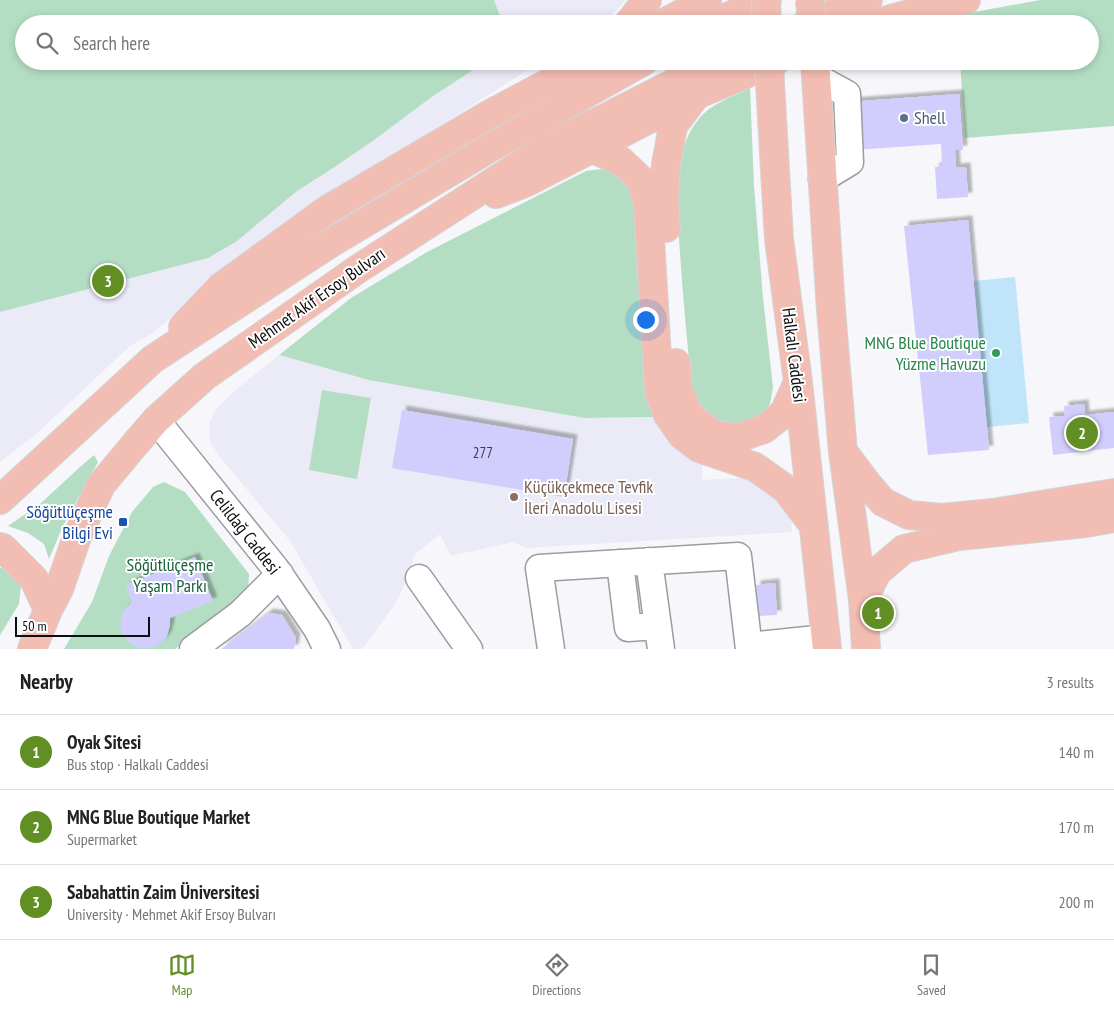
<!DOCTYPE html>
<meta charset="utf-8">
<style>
:root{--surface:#fff;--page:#f2f2f2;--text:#222;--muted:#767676;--line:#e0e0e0;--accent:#618f23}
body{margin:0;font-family:"PT Sans Narrow",sans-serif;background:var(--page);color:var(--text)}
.scale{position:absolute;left:15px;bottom:12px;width:135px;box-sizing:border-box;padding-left:5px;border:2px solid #0e0e10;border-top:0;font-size:14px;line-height:18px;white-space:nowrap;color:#0e0e10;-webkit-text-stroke:4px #fff;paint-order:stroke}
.you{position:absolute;left:645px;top:319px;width:18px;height:18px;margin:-12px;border:4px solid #fff;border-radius:50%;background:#1a73e8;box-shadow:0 0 0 8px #1a73e833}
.badge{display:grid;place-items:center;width:32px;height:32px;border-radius:50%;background:var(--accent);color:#fff;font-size:16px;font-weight:700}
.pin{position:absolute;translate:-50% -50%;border:2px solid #fff;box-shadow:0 1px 5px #0006}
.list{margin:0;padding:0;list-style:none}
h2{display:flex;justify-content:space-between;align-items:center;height:65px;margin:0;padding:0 20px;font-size:21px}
h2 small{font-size:16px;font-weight:400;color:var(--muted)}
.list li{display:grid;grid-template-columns:32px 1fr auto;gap:15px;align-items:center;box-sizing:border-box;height:75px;padding:0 20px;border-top:1px solid var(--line)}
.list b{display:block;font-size:19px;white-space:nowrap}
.list p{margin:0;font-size:16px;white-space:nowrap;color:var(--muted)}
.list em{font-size:16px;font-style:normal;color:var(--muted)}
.icon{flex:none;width:28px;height:28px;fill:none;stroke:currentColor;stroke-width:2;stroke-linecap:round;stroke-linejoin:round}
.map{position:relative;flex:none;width:1114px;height:649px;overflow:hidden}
.search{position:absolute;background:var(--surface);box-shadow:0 2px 8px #0003;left:15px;right:15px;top:15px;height:55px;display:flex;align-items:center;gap:12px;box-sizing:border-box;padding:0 18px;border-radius:28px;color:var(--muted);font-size:19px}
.sheet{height:290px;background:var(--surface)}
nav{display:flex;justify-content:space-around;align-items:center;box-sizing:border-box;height:70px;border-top:1px solid var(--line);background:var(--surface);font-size:14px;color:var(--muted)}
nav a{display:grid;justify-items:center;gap:2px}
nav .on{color:var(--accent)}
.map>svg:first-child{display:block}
</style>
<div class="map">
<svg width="1114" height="649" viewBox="0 0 1114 649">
<defs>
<filter id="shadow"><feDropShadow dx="4.5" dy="-4.5" stdDeviation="1" flood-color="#0004"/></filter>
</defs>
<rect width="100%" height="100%" fill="#f6f6fb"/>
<!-- built -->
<path fill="#ebeaf7" d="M0,0H625L622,5L601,24H24V61H542L280,227L150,335L130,346L34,436L0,462Z
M279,355L369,380L584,418L663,417L702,457V480L756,477L791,514L792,532L525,548L513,542L451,556L440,534L414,555L410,573L396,603L362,649H353L290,541L220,457L210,442L209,425L215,410L238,388Z"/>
<!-- green -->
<path fill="#b4dec4" d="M0,0H494L503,24H24V61H487L433,96L374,140L330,170L297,191L237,241L208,258L0,312Z
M1040,0H1114V126L965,138L960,61H1090V24H958V15Z
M750,88L754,186L763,298L773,387L770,404L760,417L745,425H728L712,418L701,409L692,394C688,347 683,300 680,253C678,220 675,186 682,154C685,141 690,130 698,120C710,104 732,97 750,88Z
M602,169L619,174L632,186L637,202L656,417L584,418L369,380L279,355L351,298L427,252L586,171Z
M322,390L371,398L357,479L309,470Z
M94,455L98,462L63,526L49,559L44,544L28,533L8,526L40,504L80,467Z
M164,482L185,492L249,574L248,591L235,604L175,649H64L92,602L109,556L132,512L153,487Z
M0,568H2L21,586L19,604L0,635Z"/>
<!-- water -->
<path fill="#c0e5fa" d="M1015,277L1029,423L977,428L963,282Z"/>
<!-- building -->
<path fill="#d1cefd" filter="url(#shadow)" d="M959,94L963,150H955L956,168L966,167L968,197L937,199L935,167L942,166L941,144L853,150L849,102Z
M968,220L989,450L928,455L904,226Z
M1084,404L1085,415L1114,412V448L1053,455L1049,417L1065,416L1064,406Z
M402,410L573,439L564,497L392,468Z
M195,557L213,601L170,618V625L167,636L163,641L157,645L151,648H144L136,647L131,644L126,640L122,633L120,626L121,619L123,612L127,607L132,602L126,585Z
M775,583L777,615L758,616L756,585Z
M269,613L282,615L296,638L294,649H221Z"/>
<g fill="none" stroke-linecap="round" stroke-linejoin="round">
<!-- minor casing -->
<g stroke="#9c9ca1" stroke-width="29">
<path id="minor" d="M816,77L847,94L850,162L822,179
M156,420L276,569L317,629L327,649
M649,561L661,649
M620,563L628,628L658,626
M419,578L469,649
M749,646L826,638
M193,649L240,614L280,574
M551,649L539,568L738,556L749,649"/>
</g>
<!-- major casing -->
<g stroke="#d4d4d4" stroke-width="30">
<path id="major" d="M628,24L647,0
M662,24L707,0
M711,24L767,0
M806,24L868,0
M876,24L894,18L966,0
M815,61L831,310L843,452L863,600L866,649
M770,83L779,239L798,382L827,649
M592,149L621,161L641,180L648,204L659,392L668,415L682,435L699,448L755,467L786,489L814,526
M496,194L525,183L696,95L776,61
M666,228L664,202L666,164L673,126L696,95
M183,327L221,287L327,210L490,114L590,61
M676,363L678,390L690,416L713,434L738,438L764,429L784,413L798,382
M844,453L869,486L883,502L909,515L942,518L993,513L1114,493
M0,500L153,359L334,241L488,149L644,61
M0,547L3,548L34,579L48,610
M863,600L877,572L904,549L959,536L1086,523L1114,518
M32,649L48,610L59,589L77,537L101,485L136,443L156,420L205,376L358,269L546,148L717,61"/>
</g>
<!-- minor -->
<use href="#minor" stroke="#fff" stroke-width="26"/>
<!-- major -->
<use href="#major" stroke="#f2bdb2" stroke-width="28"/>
<!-- major-bridge casing -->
<g stroke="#d4d4d4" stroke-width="30" stroke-linecap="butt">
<path id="major-bridge" d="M766,0L767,24
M810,0L812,24
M769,61L770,83"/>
</g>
<!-- major-bridge -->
<use href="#major-bridge" stroke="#f2bdb2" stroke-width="28"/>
</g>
<!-- markers -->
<circle fill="#5c6f8a" stroke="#fff" stroke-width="2" cx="904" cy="118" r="5"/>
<circle fill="#2e9e5b" stroke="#fff" stroke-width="2" cx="996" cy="353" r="5"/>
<circle fill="#8d6e63" stroke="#fff" stroke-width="2" cx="514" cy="497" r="5"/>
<rect fill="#1a4fb4" stroke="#fff" stroke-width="2" x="118" y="517" width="10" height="10" rx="2.5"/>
<g text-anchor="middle" stroke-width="4" stroke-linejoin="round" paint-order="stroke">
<!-- number labels -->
<g font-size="15" fill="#3f3e4b">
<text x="483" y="458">277</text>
</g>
<!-- service labels -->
<g font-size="18" fill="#4e5e75" stroke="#fff" text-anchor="start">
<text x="914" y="124">Shell</text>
</g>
<!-- street labels -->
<g font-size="18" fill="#0e0e10" stroke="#fff">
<text transform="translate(317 298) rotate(-35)" y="6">Mehmet Akif Ersoy Bulvarı</text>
<text transform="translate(794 355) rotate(83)" y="6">Halkalı Caddesi</text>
<text transform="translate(245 532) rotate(52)" y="6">Celildağ Caddesi</text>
</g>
<!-- leisure labels -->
<g font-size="18" fill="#27864d" stroke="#fff" text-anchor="end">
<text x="986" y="349">MNG Blue Boutique<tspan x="986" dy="21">Yüzme Havuzu</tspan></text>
</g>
<!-- education labels -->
<g font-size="18" fill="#785e54" stroke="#fff" text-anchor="start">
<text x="524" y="493">Küçükçekmece Tevfik<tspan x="524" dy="21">İleri Anadolu Lisesi</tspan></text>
</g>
<!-- transit labels -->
<g font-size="18" fill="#164399" stroke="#fff" text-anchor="end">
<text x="113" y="518">Söğütlüçeşme<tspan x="113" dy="21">Bilgi Evi</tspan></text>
</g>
<!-- park labels -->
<g font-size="18" fill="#19603e" stroke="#fff">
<text x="170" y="571">Söğütlüçeşme<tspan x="170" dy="21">Yaşam Parkı</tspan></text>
</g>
</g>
</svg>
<div class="scale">50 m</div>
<div class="you"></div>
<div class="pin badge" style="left:878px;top:613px">1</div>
<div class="pin badge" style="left:1082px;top:433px">2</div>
<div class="pin badge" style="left:108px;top:281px">3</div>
<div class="search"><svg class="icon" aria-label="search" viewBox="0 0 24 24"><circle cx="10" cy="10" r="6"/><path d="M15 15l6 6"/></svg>Search here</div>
</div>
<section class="sheet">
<h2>Nearby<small>3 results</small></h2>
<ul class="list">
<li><span class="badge">1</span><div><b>Oyak Sitesi</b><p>Bus stop · Halkalı Caddesi</p></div><em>140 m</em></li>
<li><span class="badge">2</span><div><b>MNG Blue Boutique Market</b><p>Supermarket</p></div><em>170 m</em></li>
<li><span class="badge">3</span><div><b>Sabahattin Zaim Üniversitesi</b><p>University · Mehmet Akif Ersoy Bulvarı</p></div><em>200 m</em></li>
</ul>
</section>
<nav>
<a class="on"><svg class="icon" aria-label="map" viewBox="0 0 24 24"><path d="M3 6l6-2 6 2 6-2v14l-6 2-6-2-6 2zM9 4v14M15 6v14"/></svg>Map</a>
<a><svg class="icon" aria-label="directions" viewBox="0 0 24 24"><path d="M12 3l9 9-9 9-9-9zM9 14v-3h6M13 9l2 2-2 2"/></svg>Directions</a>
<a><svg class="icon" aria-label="saved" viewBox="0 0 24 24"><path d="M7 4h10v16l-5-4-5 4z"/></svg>Saved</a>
</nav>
